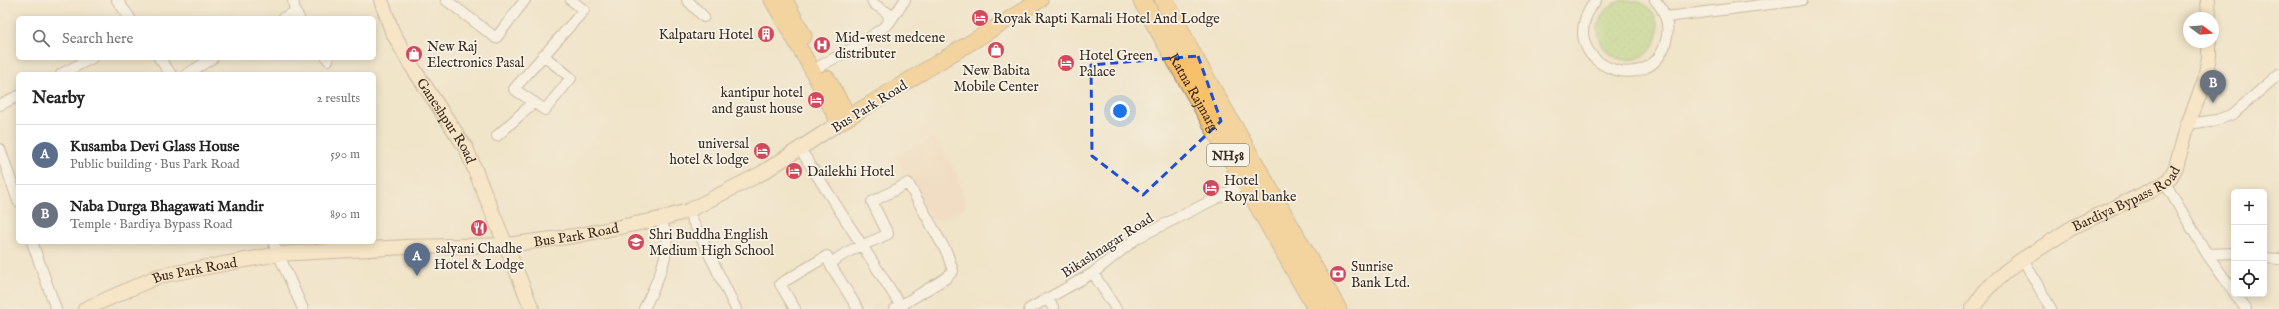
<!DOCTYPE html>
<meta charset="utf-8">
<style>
:root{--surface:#fff;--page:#f2f2f2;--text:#222;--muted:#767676;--line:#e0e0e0;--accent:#d1495b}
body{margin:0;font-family:"IM FELL English",serif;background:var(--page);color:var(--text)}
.controls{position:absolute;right:12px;bottom:12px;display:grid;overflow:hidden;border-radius:6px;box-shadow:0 2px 10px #0003}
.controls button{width:36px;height:36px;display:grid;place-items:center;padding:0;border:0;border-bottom:1px solid var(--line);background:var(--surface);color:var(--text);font:20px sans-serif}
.compass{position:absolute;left:2183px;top:12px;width:36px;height:36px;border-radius:50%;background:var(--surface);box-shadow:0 2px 10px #0003;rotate:106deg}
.you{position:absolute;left:1120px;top:111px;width:14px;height:14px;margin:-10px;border:3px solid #fff;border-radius:50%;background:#1a73e8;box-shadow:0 0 0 6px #1a73e833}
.badge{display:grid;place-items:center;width:26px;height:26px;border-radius:50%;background:var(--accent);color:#fff;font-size:13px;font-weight:700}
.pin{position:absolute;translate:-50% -33px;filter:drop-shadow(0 1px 2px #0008)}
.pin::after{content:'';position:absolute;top:21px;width:14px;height:12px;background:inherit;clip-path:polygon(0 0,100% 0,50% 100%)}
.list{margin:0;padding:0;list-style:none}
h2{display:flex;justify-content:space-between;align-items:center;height:52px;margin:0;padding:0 16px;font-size:17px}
h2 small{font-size:13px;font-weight:400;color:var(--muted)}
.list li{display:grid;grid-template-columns:26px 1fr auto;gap:12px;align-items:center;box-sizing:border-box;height:60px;padding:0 16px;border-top:1px solid var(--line)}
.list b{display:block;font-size:15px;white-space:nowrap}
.list p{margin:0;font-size:13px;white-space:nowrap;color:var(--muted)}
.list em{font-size:13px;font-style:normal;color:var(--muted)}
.icon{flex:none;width:22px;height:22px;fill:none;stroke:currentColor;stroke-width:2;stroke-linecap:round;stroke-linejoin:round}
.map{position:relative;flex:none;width:2279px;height:309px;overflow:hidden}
.search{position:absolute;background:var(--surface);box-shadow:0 2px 10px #0003;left:16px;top:16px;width:360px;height:44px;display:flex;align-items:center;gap:10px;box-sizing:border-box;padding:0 14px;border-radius:6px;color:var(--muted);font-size:15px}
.panel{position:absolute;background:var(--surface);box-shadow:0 2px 10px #0003;left:16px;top:72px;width:360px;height:172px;border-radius:6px}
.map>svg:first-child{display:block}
</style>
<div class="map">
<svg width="2279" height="309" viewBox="0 0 2279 309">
<defs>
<pattern id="grass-dots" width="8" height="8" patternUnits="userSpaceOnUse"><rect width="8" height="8" fill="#abd37d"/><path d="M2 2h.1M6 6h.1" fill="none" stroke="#94b56c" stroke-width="1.8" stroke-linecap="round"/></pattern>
</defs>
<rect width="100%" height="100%" fill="#f7f3e8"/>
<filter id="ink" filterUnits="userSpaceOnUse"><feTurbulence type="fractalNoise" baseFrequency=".025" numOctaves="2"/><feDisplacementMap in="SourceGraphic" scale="8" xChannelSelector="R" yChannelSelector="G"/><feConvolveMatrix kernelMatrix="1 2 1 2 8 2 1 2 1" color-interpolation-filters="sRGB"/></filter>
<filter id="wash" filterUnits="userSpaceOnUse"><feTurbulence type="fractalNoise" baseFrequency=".012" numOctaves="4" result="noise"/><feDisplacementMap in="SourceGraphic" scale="16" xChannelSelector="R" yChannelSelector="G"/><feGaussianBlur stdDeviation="0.9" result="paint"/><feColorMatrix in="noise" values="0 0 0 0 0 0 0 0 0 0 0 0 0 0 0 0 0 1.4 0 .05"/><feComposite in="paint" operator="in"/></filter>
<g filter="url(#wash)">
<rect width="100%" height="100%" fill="#f0e4c9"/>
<!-- built -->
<path fill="#f0d6bc" d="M935,137L959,180L966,206L946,219L932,220L896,157Z"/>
<!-- grass -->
<path fill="url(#grass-dots)" stroke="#737e4e" d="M1598 30a30 30 0 1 1 60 0a30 30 0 1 1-60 0Z"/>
</g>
<g filter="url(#ink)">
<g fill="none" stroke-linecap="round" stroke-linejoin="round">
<!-- street casing -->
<g stroke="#968774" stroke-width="12">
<path id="street" d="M117,0L130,18
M293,0L295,12
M446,0L496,38L525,0
M687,0L704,17
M872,0L874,4L888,13L889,23
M1596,0C1546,63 1656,105 1667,36C1669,23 1664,10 1655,0
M1666,17L1802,0
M283,18L295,12L299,18
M543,55L571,78L545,110L514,89L584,10L571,0
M159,58L171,74
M327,58L328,60
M820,66L861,44L889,23L905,0
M61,74L92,58
M187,74L213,58
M0,105L18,96
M2188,124L2217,120L2233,114L2279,74
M497,136L534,102
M0,149L18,201
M800,149L903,309
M2165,183L2207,254L2234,292
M688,211L736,309
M32,242L56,309
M273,242L303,309
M2207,254L2234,253
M2264,258L2279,259
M2023,259L2051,309
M830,264L858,309
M1093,273L1116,309
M2235,294L2246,309
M1047,298L1054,309
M644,309C653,290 671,255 666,234C665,229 662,224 660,219
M795,309L780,284L827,256L830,264C848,249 868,244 888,234L872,202L908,183L947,253L953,271L946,278L895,309
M1029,309L1093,273L1137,238L1245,184"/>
</g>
<!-- secondary casing -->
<g stroke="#968774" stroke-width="16">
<g id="secondary">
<path id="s1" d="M381,0L392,31L411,65L466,148L532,309"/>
<path d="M2208,0L2209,18"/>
<path id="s2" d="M85,309L159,276L278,254L406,247L507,245L574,236L660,219L688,211L762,173L839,123"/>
<path id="s3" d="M1972,309L1986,290L2006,271L2023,259L2075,226L2152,190L2165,183L2170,178L2176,167L2188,124L2204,83L2209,57V42"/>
</g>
</g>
<!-- primary casing -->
<g stroke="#968774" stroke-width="17">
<path id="primary" d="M772,0L811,68L839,123L1040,0
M785,0L804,36
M827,78L849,117"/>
</g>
<!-- highway casing -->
<g stroke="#968774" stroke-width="20">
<g id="highway">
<path id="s4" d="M1142,0L1317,309"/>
<path d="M1164,0L1195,60L1337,309"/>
</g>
</g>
<!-- street -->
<use href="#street" stroke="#fff" stroke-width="10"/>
<!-- secondary -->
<use href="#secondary" stroke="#fce6c4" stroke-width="14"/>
<!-- primary -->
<use href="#primary" stroke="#f7c06b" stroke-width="15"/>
<!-- highway -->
<use href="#highway" stroke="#f7c06b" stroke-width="18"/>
</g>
</g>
<!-- marked area -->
<path d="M0 0H2279V309H0ZM1198,56L1221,121L1143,195L1092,156L1091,65Z" fill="#f0e4c9" fill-opacity=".55" fill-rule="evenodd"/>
<path fill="none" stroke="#1d4ed8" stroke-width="3" stroke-dasharray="8 5" stroke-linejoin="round" d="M1198,56L1221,121L1143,195L1092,156L1091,65Z"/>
<!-- icons -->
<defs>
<g id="hotel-disc" transform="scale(0.9)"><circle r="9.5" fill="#d1495b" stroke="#f7f3e8"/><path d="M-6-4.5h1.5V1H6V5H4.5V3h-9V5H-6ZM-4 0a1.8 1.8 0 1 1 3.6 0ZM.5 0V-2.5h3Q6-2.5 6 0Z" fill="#fff"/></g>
<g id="building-disc" transform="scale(0.9)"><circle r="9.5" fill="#d1495b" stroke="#f7f3e8"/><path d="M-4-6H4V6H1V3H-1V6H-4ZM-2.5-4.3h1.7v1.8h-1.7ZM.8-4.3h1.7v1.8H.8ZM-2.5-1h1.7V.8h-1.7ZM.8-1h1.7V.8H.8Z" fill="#fff"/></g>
<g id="hospital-disc" transform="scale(0.9)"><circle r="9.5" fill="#d1495b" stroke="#f7f3e8"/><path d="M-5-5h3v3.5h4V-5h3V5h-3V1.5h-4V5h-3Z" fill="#fff"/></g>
<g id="shop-disc" transform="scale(0.9)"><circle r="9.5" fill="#d1495b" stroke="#f7f3e8"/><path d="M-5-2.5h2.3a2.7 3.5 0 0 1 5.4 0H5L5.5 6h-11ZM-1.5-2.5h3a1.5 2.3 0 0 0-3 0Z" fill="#fff"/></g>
<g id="restaurant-disc" transform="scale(0.9)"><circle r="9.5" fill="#d1495b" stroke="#f7f3e8"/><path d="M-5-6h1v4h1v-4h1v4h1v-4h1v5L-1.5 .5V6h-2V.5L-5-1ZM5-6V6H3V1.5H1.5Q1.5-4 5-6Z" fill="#fff"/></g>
<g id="school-disc" transform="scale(0.9)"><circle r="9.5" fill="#d1495b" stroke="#f7f3e8"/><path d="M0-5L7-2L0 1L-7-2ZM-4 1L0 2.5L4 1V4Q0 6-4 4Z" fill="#fff"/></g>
<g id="bank-disc" transform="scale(0.9)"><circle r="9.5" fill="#d1495b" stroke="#f7f3e8"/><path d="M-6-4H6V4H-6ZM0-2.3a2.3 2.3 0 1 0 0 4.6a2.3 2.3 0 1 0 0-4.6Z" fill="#fff"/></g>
</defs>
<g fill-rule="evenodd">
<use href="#hotel-disc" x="980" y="18"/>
<use href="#building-disc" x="766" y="34"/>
<use href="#hospital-disc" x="822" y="45"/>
<use href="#shop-disc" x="996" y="50"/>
<use href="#shop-disc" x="414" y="54"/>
<use href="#hotel-disc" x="1066" y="63"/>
<use href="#hotel-disc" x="816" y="100"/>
<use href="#hotel-disc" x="762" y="151"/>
<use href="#hotel-disc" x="794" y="171"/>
<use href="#hotel-disc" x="1211" y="188"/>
<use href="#restaurant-disc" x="479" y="228"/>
<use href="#school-disc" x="636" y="242"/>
<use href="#bank-disc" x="1338" y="274"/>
</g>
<g text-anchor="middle" stroke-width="3.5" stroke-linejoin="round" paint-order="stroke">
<!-- shield labels -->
<rect fill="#f7f3e8" stroke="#73665b" stroke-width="1" x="1207" y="144" width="42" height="22" rx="3"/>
<g font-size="13" font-weight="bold" fill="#3b2a1e">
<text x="1228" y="160">NH58</text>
</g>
<!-- poi labels -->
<g font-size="14" fill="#3b2a1e" stroke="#f7f3e8" text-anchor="start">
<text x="993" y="23">Royak Rapti Karnali Hotel And Lodge</text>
<text x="753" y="39" text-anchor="end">Kalpataru Hotel</text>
<text x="835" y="42">Mid-west medcene<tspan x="835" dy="16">distributer</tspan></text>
<text x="427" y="51">New Raj<tspan x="427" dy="16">Electronics Pasal</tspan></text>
<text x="1079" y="60">Hotel Green<tspan x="1079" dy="16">Palace</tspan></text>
<text x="996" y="75" text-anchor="middle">New Babita<tspan x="996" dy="16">Mobile Center</tspan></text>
<text x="803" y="97" text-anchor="end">kantipur hotel<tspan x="803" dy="16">and gaust house</tspan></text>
<text x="749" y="148" text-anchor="end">universal<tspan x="749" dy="16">hotel &amp; lodge</tspan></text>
<text x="807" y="176">Dailekhi Hotel</text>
<text x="1224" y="185">Hotel<tspan x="1224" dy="16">Royal banke</tspan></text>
<text x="649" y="239">Shri Buddha English<tspan x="649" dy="16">Medium High School</tspan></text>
<text x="479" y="253" text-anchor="middle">salyani Chadhe<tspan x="479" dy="16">Hotel &amp; Lodge</tspan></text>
<text x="1351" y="271">Sunrise<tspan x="1351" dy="16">Bank Ltd.</tspan></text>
</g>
<!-- street labels -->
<g font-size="14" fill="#3b2a1e" stroke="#f7f3e8">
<text dy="5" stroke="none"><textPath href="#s4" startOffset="106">Ratna Rajmarg</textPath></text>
<text transform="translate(869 106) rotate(-32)" y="5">Bus Park Road</text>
<text dy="5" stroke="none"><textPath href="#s1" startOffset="138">Ganeshpur Road</textPath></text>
<text dy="5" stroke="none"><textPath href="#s3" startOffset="192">Bardiya Bypass Road</textPath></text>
<text dy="5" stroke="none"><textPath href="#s2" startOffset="501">Bus Park Road</textPath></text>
<text transform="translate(1107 245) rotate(-33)" y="5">Bikashnagar Road</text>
<text dy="5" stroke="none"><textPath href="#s2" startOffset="117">Bus Park Road</textPath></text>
</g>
</g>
</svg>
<div class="controls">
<button>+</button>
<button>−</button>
<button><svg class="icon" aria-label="locate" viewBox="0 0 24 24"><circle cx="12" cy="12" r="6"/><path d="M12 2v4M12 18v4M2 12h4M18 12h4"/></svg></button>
</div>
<svg class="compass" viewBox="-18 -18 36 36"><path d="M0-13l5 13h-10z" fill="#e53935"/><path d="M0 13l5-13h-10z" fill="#767676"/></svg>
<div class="you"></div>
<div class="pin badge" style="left:417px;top:276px;background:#5c6f8a">A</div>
<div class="pin badge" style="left:2213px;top:103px;background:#6b7280">B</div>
<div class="search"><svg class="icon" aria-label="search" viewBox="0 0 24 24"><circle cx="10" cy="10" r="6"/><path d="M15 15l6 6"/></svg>Search here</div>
<section class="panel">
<h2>Nearby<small>2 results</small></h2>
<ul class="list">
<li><span class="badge" style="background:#5c6f8a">A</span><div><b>Kusamba Devi Glass House</b><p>Public building · Bus Park Road</p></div><em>590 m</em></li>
<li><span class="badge" style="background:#6b7280">B</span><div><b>Naba Durga Bhagawati Mandir</b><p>Temple · Bardiya Bypass Road</p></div><em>890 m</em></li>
</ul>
</section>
</div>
